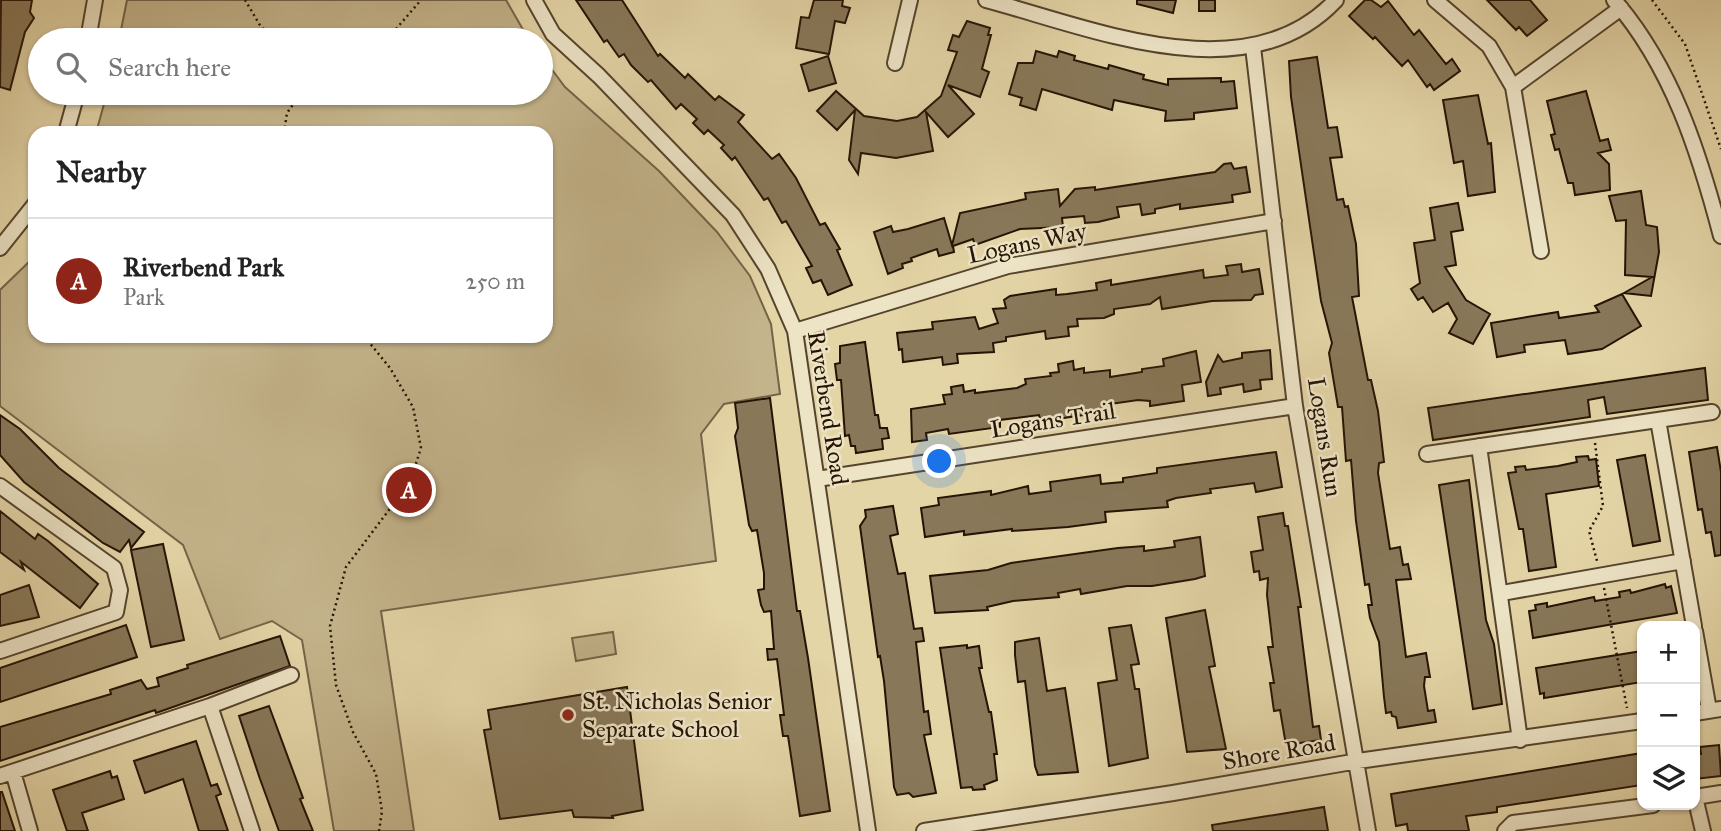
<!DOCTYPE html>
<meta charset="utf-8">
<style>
:root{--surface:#fff;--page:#f2f2f2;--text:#222;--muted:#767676;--line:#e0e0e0;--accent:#8f2418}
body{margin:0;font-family:"IM FELL Great Primer",serif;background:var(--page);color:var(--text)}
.controls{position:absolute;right:21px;bottom:21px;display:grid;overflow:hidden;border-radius:14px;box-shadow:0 2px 5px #0004}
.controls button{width:63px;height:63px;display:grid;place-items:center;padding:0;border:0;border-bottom:2px solid var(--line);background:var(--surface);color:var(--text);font:35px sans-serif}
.you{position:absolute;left:940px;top:462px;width:24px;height:24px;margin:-18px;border:5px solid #fff;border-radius:50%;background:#1a73e8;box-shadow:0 0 0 10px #1a73e833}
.badge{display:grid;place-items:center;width:46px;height:46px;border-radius:50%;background:var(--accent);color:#fff;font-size:23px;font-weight:700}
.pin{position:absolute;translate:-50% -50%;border:4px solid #fff;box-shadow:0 2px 7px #0006}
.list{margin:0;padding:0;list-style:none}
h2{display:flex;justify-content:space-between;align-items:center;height:91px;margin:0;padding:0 28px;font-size:30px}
h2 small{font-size:23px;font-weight:400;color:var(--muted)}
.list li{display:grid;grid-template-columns:46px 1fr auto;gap:21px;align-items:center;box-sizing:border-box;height:126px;padding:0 28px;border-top:2px solid var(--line)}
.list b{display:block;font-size:26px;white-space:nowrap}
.list p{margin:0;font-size:23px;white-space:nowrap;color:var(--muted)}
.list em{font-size:23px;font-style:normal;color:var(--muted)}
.icon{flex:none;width:38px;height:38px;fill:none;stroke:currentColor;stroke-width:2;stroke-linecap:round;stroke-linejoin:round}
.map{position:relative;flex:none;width:1721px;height:831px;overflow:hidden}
.search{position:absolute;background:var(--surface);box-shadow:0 2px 5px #0004;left:28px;top:28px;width:525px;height:77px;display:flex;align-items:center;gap:18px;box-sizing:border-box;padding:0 24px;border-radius:38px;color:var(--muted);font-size:26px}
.panel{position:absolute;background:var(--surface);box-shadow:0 2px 5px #0004;left:28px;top:126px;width:525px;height:217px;border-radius:21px}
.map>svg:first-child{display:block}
</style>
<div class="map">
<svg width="1721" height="831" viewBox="0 0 1721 831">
<rect width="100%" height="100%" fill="#e4d5a7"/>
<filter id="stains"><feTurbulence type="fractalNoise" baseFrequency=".00286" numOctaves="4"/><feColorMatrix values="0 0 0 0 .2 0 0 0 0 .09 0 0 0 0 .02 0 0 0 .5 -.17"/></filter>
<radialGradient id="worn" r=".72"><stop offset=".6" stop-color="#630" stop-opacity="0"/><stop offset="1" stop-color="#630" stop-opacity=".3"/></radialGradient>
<!-- green -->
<path fill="#c4b48b" stroke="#746448" stroke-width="2" d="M127,0H506L529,40H119Z
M541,55L565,87L659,171L717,232L750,276L771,324L780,394L724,404L701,434L716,561L381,611L414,831H334L302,640L272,621L220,639L183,545L0,406V290L35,256V336H546V133H96L107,93H541Z
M613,632L616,654L576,661L572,638Z"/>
<!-- building -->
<path fill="#887859" stroke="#251404" stroke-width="2" d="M1,0H32L30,12L34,18L25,32L10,90L0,87Z
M576,0H622L658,56L660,54L685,78L688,74L715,100L719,96L744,115L738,122L772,159L779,154L796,178L820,225L825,223L840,249L837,250L852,285L828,295L821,280L813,283L806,268L812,266L786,221L782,223L768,198L764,200L735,157L732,160L721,148L724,145L708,130L704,134L693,123L697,119L681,104L676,109L651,80L648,82L631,65L624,54L619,57L607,40L604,42Z
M814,0H843L842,6L850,8L845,23L835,21L829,54L796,48L801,17L809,18Z
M1137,0H1176L1173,13L1137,4Z
M1199,0H1215V11H1199Z
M1365,0H1371L1381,7L1388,1L1414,35L1419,30L1446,64L1452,59L1460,71L1434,90L1430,84L1427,87L1408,60L1402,66L1375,37L1373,39L1349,16Z
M1487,0H1530L1547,20L1527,36L1519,27L1516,30Z
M967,21L990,28L988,35H991L982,69L989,72L980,97L948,85L974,114L948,137L926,112L933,151L896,158L861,153L858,174L849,160L855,110L837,130L817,111L836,91L864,116L897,121L917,117L941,96L957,52L948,50L953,35L959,37Z
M1036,51L1057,57L1059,51L1075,56L1074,60L1108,69L1109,65L1144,75L1143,79L1168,85V79L1221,78V82L1234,81L1237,108L1194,113V119L1165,121L1166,111L1114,100L1112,110L1042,89L1036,110L1020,105L1022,98L1009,94L1018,63H1033Z
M828,56L836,83L809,91L801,65Z
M1317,57L1328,128L1337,127L1342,157L1330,158L1337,200L1343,199L1345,207L1348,206L1356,244L1359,296L1352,297L1368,380H1371L1378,411L1384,462L1379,463L1378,473L1390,549L1400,547L1403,565L1408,564L1411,579L1396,580L1406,657L1426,653L1430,677H1425L1424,686L1428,711L1434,710L1436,722L1398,728L1396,717L1392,716L1391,712L1386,713L1384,697L1379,642L1370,618L1368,605H1372L1369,584L1365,585L1356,521L1351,460L1346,461L1342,407H1338L1329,353L1332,343L1321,301L1291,97L1289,61Z
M1586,91L1600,141L1608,139L1611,150L1598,153L1609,164L1610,190L1575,195L1573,183H1568L1559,149L1555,150L1551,135L1555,134L1547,101Z
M1478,95L1488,144L1491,143L1495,192L1468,196L1463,161L1454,163L1443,100Z
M1231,163L1234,169L1246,167L1250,192L1232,195L1233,202L1180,209V204L1155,209V213L1142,215L1140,204L1117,207L1119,217L1098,222L1085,223L1084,216L1062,218L1063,227L1020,229L975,245L973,239L953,246L954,252L939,256L937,249L911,258L912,261L902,264L903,268L888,274L874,232L891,226L893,232L908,229L944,218L952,245L960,213L1026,199L1025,193L1058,189L1060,206L1075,189L1095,187V190L1215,172L1224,164Z
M1641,191L1646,225L1657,227L1659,252L1651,296L1624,293L1652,277L1625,275L1626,220L1616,221L1609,196Z
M1458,203L1463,230L1451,232L1456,265L1445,267L1466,300L1490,314L1473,344L1449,333L1457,319L1448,303L1433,312L1423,297L1418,300L1411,289L1420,283L1414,243L1435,240L1430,208Z
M1241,264L1242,272L1259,269L1263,294L1255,295L1251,300L1212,301L1162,309L1160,297L1150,304L1114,309V314L1104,318L1077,319L1078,326L1068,327L1069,336L1046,339L1045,331L1006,337V341L993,343L994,352L957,354L958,363L943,365L942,357L903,362L902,349L899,350L897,333L933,329L932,322L975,317L979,329L998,323L993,309L1006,308L1004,300L1010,296L1056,289V295L1067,294L1097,290L1096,283L1111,280V285L1203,270L1204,278L1228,275L1226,266Z
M1622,294L1641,326L1602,349L1568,354L1565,340L1524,345L1525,352L1497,357L1491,323L1558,312L1559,318L1599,312L1595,306Z
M865,342L875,415H878L880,428H887L889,438L882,439L883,449L856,453L855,446H851L849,435L845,436L841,380H837L835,364L840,363V346Z
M1270,350L1272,379L1260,380L1261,389L1244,392L1243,384L1220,388L1221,394L1208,396L1206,382L1218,355L1223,362L1242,358V353Z
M1196,351L1201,382L1182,385L1184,401L1150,406V401L1138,400L1110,404L1111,411L1057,419H1040L1039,415L1000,420V427L949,434L948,429L926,433L927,440L912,442L911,409L945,404L943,395L952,394L951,387L963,385L964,392L975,390V393L1017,388L1026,384L1025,379L1051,376L1050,373L1059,372L1058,364L1073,361L1074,370L1084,368V373L1110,370V377L1142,372V369L1164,366L1163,359Z
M1705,368L1708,400L1607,414L1604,397L1588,400L1590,417L1433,440L1428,408Z
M770,398L797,611H800L808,658L830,811L800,816L788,736H783L780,715H784L777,659L768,660L767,649H774L771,611L764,612L761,605L758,590L764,589V573L757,530L752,531L749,525L735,436L738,428L735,403Z
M0,415L20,429L59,468L144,532L131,548L129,540L120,552L103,543L24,482L0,455Z
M1717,447L1721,472V555L1715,556L1711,532L1706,533L1702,509L1698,510L1689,452Z
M1276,452L1282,487L1256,492L1254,483L1210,489L1211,493L1176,498L1167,501L1168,507L1105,512L1106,522L1068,527L1012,531V529L964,535V531L925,537L921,508L939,505L938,498L991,491V495L1028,486L1029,494L1051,491L1050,482L1100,475L1101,484L1123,482V478L1157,473V468Z
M1645,455L1660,541L1633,546L1617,460Z
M1588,456L1589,460L1596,459L1599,486L1546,494L1556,567L1529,571L1523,529H1519L1508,473L1516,472L1515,467L1525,466L1526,470L1558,466L1577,462L1576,457Z
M1469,480L1486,620L1494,644L1502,704L1473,709L1439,485Z
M893,506L898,534L890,536L898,574L905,573L914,629L922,628L924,641L916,642L924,712L928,711L931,734L924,735L936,793L913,797L909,793L897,795L894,787L884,681L880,656L878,657L860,526L866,517L865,510Z
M0,511L35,539L38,534L48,541L98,584L80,608L21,562L24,570L0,552Z
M1283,513L1285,526H1288L1301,607H1298L1313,727L1319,726L1321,740L1286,745L1280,710L1274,711L1270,683H1274L1268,647H1273L1267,595L1268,578L1260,580L1259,571L1254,572L1251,552L1263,550L1258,517Z
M1200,537L1205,576L1195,579L1152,586H1127L1081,594L1080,589L1058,593L1059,597L1013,601L987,607L988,610L935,613L930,576L988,570L1011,563L1118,548L1144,546V551L1175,547L1174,541Z
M163,544L184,640L151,647L131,550Z
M1665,584L1666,588L1671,586L1677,613L1533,638L1529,611L1536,610L1535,605L1547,603V607L1594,597L1595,601L1620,597L1619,592L1630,590L1631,593Z
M29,585L39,617L0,626V595Z
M1205,610L1215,666L1209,667L1226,749L1187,752L1166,618Z
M126,625L137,657L0,702V668Z
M1131,625L1139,664L1131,665L1135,689H1139L1148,758L1109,766L1098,683L1117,680L1109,628Z
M280,636L290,666L156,713L155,710L0,761V727L111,694L110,690L141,680L147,689L159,686L157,678L188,668L187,665Z
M1039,638L1047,691L1065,688L1078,772L1038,775L1035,766L1025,681L1018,682L1015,655V642Z
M967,645V648L979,646L982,668H979L989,712H991L997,754H994L997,780L984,785L985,789L973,790L972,787L961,788L940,648Z
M1642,651V682L1544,698V693L1540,694L1536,668Z
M627,687L643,810L612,816L613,818L574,817L572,810L500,819L484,730L491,729L488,710Z
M269,706L303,798L300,799L313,831H279L260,779L239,716Z
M196,741L211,786L217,784L221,794L216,796L228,831H199L183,779L145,793L134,761Z
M1719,745L1721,776L1695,779V755L1701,754L1700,747Z
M1642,753V785L1497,807V812L1466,816L1469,831H1408L1407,824L1396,826L1391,794Z
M110,771L112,778L117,776L124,799L82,813L88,831H67L53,790Z
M0,792H2L15,831H0Z
M1324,807L1328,831H1213L1212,825Z"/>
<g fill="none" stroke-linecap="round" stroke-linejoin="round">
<!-- minor casing -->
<g stroke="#55442d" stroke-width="18">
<path id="minor" d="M534,0L553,34L599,76L733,215L768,269L795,331L868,831
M986,0C1092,28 1247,95 1336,0
M1435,0L1489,46L1513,87L1541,251
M1614,0C1672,67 1699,152 1721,236
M88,40L95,0
M1253,47L1295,406L1368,831
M895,63L910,0
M1513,87L1621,8
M66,133L77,93
M0,248L35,204
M795,331L1008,266L1274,221
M1658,420L1694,626
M1479,446L1520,740
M1427,454L1712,412
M817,479L1295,406
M0,486L114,568L120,590L116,612L0,651
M1502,593L1683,561
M1695,631L1709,710
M210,706L252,831
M1695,713L1721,709
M13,772L30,831
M0,776L210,706L291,675
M1695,797L1703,831
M1695,797L1721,793
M924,831L1173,793L1358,761L1642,721
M1505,831L1513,823L1653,805"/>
</g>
<!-- path -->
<path stroke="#251404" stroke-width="2.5" stroke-dasharray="2 3.5" stroke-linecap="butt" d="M245,0L261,27L280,40
M1652,0L1685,44L1721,149
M377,40L396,29L421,0
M284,133L287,113L301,93
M364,336L390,368L413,407L421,448L410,482L346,567L330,626L336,685L353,732L376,774L382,811L379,831
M1595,443L1603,506L1589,531L1597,561
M1604,588L1627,708"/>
<!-- minor -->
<use href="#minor" stroke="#ede4c6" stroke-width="14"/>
</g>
<!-- markers -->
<circle fill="#8f2418" stroke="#ede4c6" stroke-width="2.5" cx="568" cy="715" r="7"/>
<g text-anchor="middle" stroke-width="5" stroke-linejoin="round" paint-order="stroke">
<!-- street labels -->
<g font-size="24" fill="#251404" stroke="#ede4c6">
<text transform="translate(1027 243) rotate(-12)" y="8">Logans Way</text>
<text transform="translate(828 408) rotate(81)" y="8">Riverbend Road</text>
<text transform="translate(1053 420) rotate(-9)" y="8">Logans Trail</text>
<text transform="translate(1325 437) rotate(81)" y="8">Logans Run</text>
<text transform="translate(1279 752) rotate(-10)" y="8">Shore Road</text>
</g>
<!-- poi labels -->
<g font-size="24" fill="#251404" stroke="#ede4c6" text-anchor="start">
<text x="582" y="709">St. Nicholas Senior<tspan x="582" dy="28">Separate School</tspan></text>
</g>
</g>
<rect width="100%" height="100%" filter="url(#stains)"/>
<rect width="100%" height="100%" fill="url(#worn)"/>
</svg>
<div class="controls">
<button>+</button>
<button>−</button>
<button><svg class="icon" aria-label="layers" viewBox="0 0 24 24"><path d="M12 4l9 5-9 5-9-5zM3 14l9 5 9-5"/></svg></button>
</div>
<div class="you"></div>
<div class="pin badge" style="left:409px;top:490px">A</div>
<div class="search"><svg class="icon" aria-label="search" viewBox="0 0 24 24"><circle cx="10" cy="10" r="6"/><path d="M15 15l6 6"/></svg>Search here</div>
<section class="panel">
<h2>Nearby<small></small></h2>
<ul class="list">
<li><span class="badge">A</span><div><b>Riverbend Park</b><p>Park</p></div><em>250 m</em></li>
</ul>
</section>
</div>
